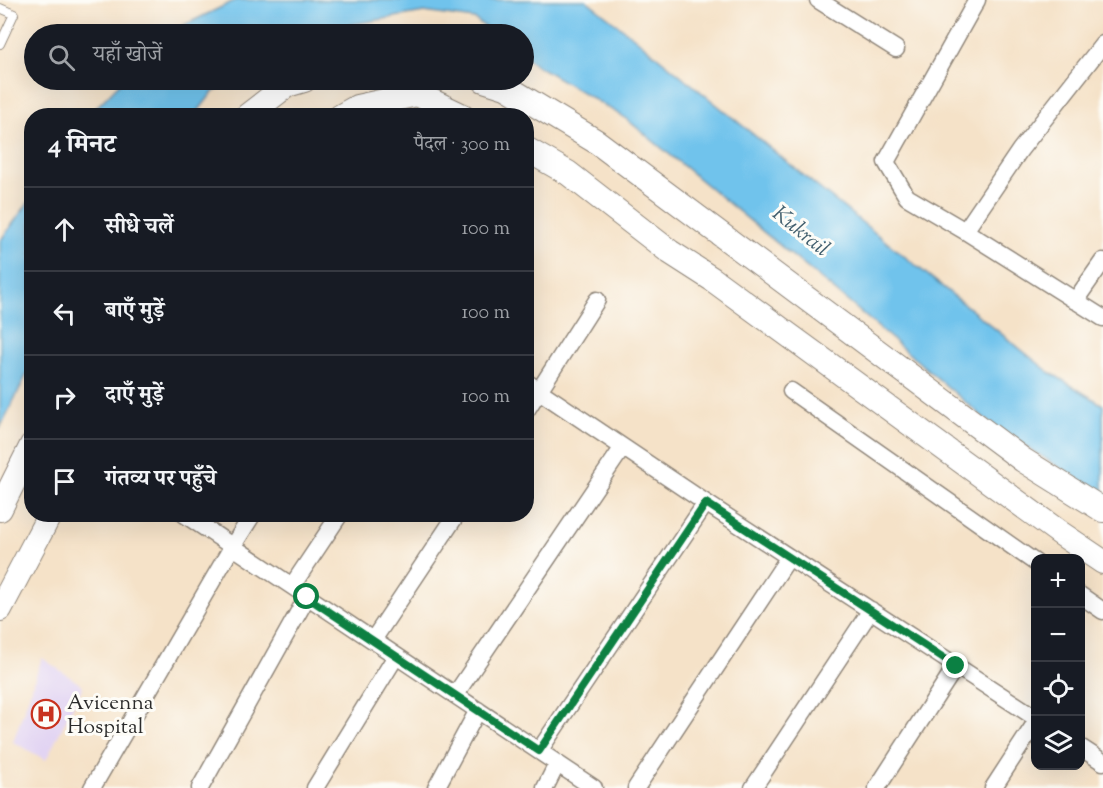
<!DOCTYPE html>
<html lang="hi">
<meta charset="utf-8">
<style>
:root{--surface:#171b24;--page:#242831;--text:#f1f3f6;--muted:#9ea1a6;--line:#363941}
body{margin:0;font-family:"Sorts Mill Goudy","Noto Serif Devanagari",serif;background:var(--page);color:var(--text)}
.controls{position:absolute;right:18px;bottom:18px;display:grid;overflow:hidden;border-radius:12px;box-shadow:0 6px 24px #0002}
.controls button{width:54px;height:54px;display:grid;place-items:center;padding:0;border:0;border-bottom:2px solid var(--line);background:var(--surface);color:var(--text);font:30px sans-serif}
.stop{position:absolute;width:18px;height:18px;margin:-14px;border:4px solid #0b8043;border-radius:50%;background:#fff}
.stop.end{background:#0b8043;border-color:#fff;box-shadow:0 2px 6px #0008}
.list{margin:0;padding:0;list-style:none}
h2{display:flex;justify-content:space-between;align-items:center;height:78px;margin:0;padding:0 24px;font-size:26px}
h2 small{font-size:20px;font-weight:400;color:var(--muted)}
.list li{display:grid;grid-template-columns:39px 1fr auto;gap:18px;align-items:center;box-sizing:border-box;height:84px;padding:0 24px;border-top:2px solid var(--line)}
.list b{display:block;font-size:22px;white-space:nowrap}
.list em{font-size:20px;font-style:normal;color:var(--muted)}
.icon{flex:none;width:33px;height:33px;fill:none;stroke:currentColor;stroke-width:2;stroke-linecap:round;stroke-linejoin:round}
.map{position:relative;flex:none;width:1103px;height:788px;overflow:hidden}
.search{position:absolute;background:var(--surface);box-shadow:0 6px 24px #0002;left:24px;top:24px;width:510px;height:66px;display:flex;align-items:center;gap:15px;box-sizing:border-box;padding:0 21px;border-radius:33px;color:var(--muted);font-size:22px}
.panel{position:absolute;background:var(--surface);box-shadow:0 6px 24px #0002;left:24px;top:108px;width:510px;height:414px;border-radius:24px}
.map>svg:first-child{display:block}
</style>
<div class="map">
<svg width="1103" height="788" viewBox="0 0 1103 788">
<rect width="100%" height="100%" fill="#fdfcf7"/>
<filter id="ink" filterUnits="userSpaceOnUse"><feTurbulence type="fractalNoise" baseFrequency=".0167" numOctaves="2"/><feDisplacementMap in="SourceGraphic" scale="12" xChannelSelector="R" yChannelSelector="G"/><feConvolveMatrix kernelMatrix="1 2 1 2 8 2 1 2 1" color-interpolation-filters="sRGB"/></filter>
<filter id="wash" filterUnits="userSpaceOnUse"><feTurbulence type="fractalNoise" baseFrequency=".008" numOctaves="4" result="noise"/><feDisplacementMap in="SourceGraphic" scale="24" xChannelSelector="R" yChannelSelector="G"/><feGaussianBlur stdDeviation="1.35" result="paint"/><feColorMatrix in="noise" values="0 0 0 0 0 0 0 0 0 0 0 0 0 0 0 0 0 1.4 0 .05"/><feComposite in="paint" operator="in"/></filter>
<g filter="url(#wash)">
<rect width="100%" height="100%" fill="#f5e2c8"/>
<!-- built -->
<path fill="#e2d4f3" d="M42,658L83,686L46,760L13,742Z"/>
<!-- water -->
<path fill="#70c3ec" stroke="#4e778c" stroke-width="1.5" d="M236,0H586L636,39L819,188L1049,372L1103,405V495L992,425L851,304L624,117L536,65L524,56V34H495L474,19L424,12L325,29L314,34H166Z
M123,80H236L213,92L195,115H89Z
M31,199V366L0,428V241Z"/>
</g>
<g filter="url(#ink)">
<g fill="none" stroke-linecap="round" stroke-linejoin="round">
<!-- lane casing -->
<g stroke="#90867a" stroke-width="10">
<path id="lane" d="M0,8L14,14L0,44"/>
</g>
<!-- street casing -->
<g stroke="#90867a" stroke-width="19">
<path id="street" d="M818,0L896,49
M977,0L886,162L907,197L965,231L1103,318
M965,231L1020,150L1103,44
M1075,301L1103,261
M526,382L706,503L1036,718
M791,391L1036,563
M526,411L597,300
M184,514L594,788
M292,586L340,514
M1080,595L1103,611
M373,640L457,514
M455,695L623,447
M1080,747L1103,762
M539,751L706,503
M92,788L232,547L253,514
M200,788L307,597
M315,788L396,656
M436,788L478,710
M545,788L557,764
M636,788L789,557
M753,788L871,610
M877,788L956,666
M993,788L1036,722"/>
</g>
<!-- secondary casing -->
<g stroke="#90867a" stroke-width="26">
<path id="secondary" d="M484,80L506,87L597,142L1023,460L1103,510
M247,116L287,85L304,80
M341,116L357,107L417,94L463,116
M526,149L568,173L670,252L712,279L1060,533L1103,562
M0,509L32,445
M0,609L50,514"/>
</g>
<!-- lane -->
<use href="#lane" stroke="#fff" stroke-width="8"/>
<!-- street -->
<use href="#street" stroke="#fff" stroke-width="16"/>
<!-- secondary -->
<use href="#secondary" stroke="#fff" stroke-width="24"/>
</g>
</g>
<g fill="none" stroke-linecap="round" stroke-linejoin="round" filter="url(#ink)">
<!-- route -->
<path stroke="#0b8043" stroke-width="8" d="M307,597L539,751L706,503L956,666"/>
</g>
<!-- icons -->
<defs>
<g id="hospital-ring" transform="scale(1.5)"><circle r="9.5" fill="#fdfcf7" stroke="#c8321e" stroke-width="1.5"/><path d="M-5-5h3v3.5h4V-5h3V5h-3V1.5h-4V5h-3Z" fill="#c8321e"/></g>
</defs>
<g fill-rule="evenodd">
<use href="#hospital-ring" x="46" y="714"/>
</g>
<g text-anchor="middle" stroke-width="6" stroke-linejoin="round" paint-order="stroke">
<!-- poi labels -->
<g font-size="21" fill="#2b2b2b" stroke="#fdfcf7" text-anchor="start">
<text x="67" y="709">Avicenna<tspan x="67" dy="24">Hospital</tspan></text>
</g>
<!-- water labels -->
<g font-size="22" font-style="italic" fill="#43606f" stroke="#fdfcf7">
<text transform="translate(802 230) rotate(39)" y="8">Kukrail</text>
</g>
</g>
</svg>
<div class="controls">
<button>+</button>
<button>−</button>
<button><svg class="icon" aria-label="locate" viewBox="0 0 24 24"><circle cx="12" cy="12" r="6"/><path d="M12 2v4M12 18v4M2 12h4M18 12h4"/></svg></button>
<button><svg class="icon" aria-label="layers" viewBox="0 0 24 24"><path d="M12 4l9 5-9 5-9-5zM3 14l9 5 9-5"/></svg></button>
</div>
<div class="stop" style="left:307px;top:597px"></div>
<div class="stop end" style="left:956px;top:666px"></div>
<div class="search"><svg class="icon" aria-label="search" viewBox="0 0 24 24"><circle cx="10" cy="10" r="6"/><path d="M15 15l6 6"/></svg>यहाँ खोजें</div>
<section class="panel">
<h2>4 मिनट<small>पैदल · 300 m</small></h2>
<ul class="list">
<li><svg class="icon" aria-label="ahead" viewBox="0 0 24 24"><path d="M12 20V5M6 11l6-6 6 6"/></svg><div><b>सीधे चलें</b></div><em>100 m</em></li>
<li><svg class="icon" aria-label="left" viewBox="0 0 24 24"><path d="M17 20v-9H6M10 6l-5 5 5 5"/></svg><div><b>बाएँ मुड़ें</b></div><em>100 m</em></li>
<li><svg class="icon" aria-label="right" viewBox="0 0 24 24"><path d="M7 20v-9h11M14 6l5 5-5 5"/></svg><div><b>दाएँ मुड़ें</b></div><em>100 m</em></li>
<li><svg class="icon" aria-label="arrive" viewBox="0 0 24 24"><path d="M6 21V4h12l-3 4 3 4H6"/></svg><div><b>गंतव्य पर पहुँचे</b></div></li>
</ul>
</section>
</div>
